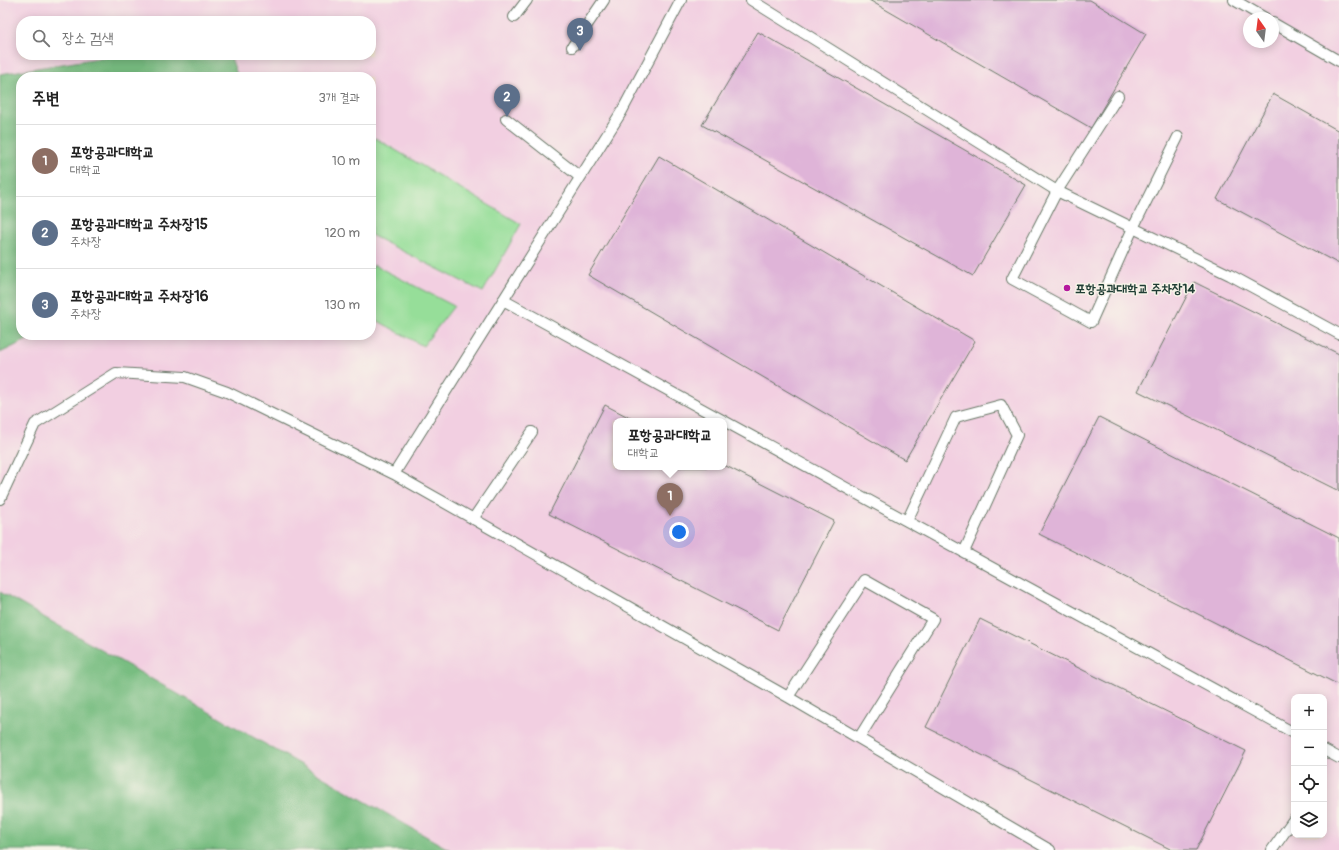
<!DOCTYPE html>
<html lang="ko">
<meta charset="utf-8">
<style>
:root{--surface:#fff;--page:#f6f6f6;--text:#222;--muted:#767676;--line:#e0e0e0;--accent:#db2777}
body{margin:0;font-family:Pangolin,"Poor Story",sans-serif;background:var(--page);color:var(--text)}
.controls{position:absolute;right:12px;bottom:12px;display:grid;overflow:hidden;border-radius:8px;box-shadow:0 2px 10px #0003}
.controls button{width:36px;height:36px;display:grid;place-items:center;padding:0;border:0;border-bottom:1px solid var(--line);background:var(--surface);color:var(--text);font:20px sans-serif}
.compass{position:absolute;left:1243px;top:12px;width:36px;height:36px;border-radius:50%;background:var(--surface);box-shadow:0 2px 10px #0003;rotate:346deg}
.you{position:absolute;left:679px;top:532px;width:14px;height:14px;margin:-10px;border:3px solid #fff;border-radius:50%;background:#1a73e8;box-shadow:0 0 0 6px #1a73e833}
.badge{display:grid;place-items:center;width:26px;height:26px;border-radius:50%;background:var(--accent);color:#fff;font-size:13px;font-weight:700}
.pin{position:absolute;translate:-50% -33px;filter:drop-shadow(0 1px 2px #0008)}
.pin::after{content:'';position:absolute;top:21px;width:14px;height:12px;background:inherit;clip-path:polygon(0 0,100% 0,50% 100%)}
.popup{position:absolute;left:613px;top:418px;width:114px;height:52px;box-sizing:border-box;display:grid;place-content:center;border-radius:8px;background:var(--surface);filter:drop-shadow(0 1px 3px #0005);font-size:13px;white-space:nowrap;color:var(--muted)}
.popup b{font-size:15px;color:var(--text)}
.popup::after{content:'';position:absolute;left:50%;top:100%;margin-left:-8px;border:8px solid transparent;border-top-color:var(--surface)}
.list{margin:0;padding:0;list-style:none}
h2{display:flex;justify-content:space-between;align-items:center;height:52px;margin:0;padding:0 16px;font-size:17px}
h2 small{font-size:13px;font-weight:400;color:var(--muted)}
.list li{display:grid;grid-template-columns:26px 1fr auto;gap:12px;align-items:center;box-sizing:border-box;height:72px;padding:0 16px;border-top:1px solid var(--line)}
.list b{display:block;font-size:15px;white-space:nowrap}
.list p{margin:0;font-size:13px;white-space:nowrap;color:var(--muted)}
.list em{font-size:13px;font-style:normal;color:var(--muted)}
.icon{flex:none;width:22px;height:22px;fill:none;stroke:currentColor;stroke-width:2;stroke-linecap:round;stroke-linejoin:round}
.map{position:relative;flex:none;width:1339px;height:850px;overflow:hidden}
.search{position:absolute;background:var(--surface);box-shadow:0 2px 10px #0003;left:16px;top:16px;width:360px;height:44px;display:flex;align-items:center;gap:10px;box-sizing:border-box;padding:0 14px;border-radius:16px;color:var(--muted);font-size:15px}
.panel{position:absolute;background:var(--surface);box-shadow:0 2px 10px #0003;left:16px;top:72px;width:360px;height:268px;border-radius:16px}
.map>svg:first-child{display:block}
</style>
<div class="map">
<svg width="1339" height="850" viewBox="0 0 1339 850">
<rect width="100%" height="100%" fill="#f7f3e8"/>
<filter id="ink" filterUnits="userSpaceOnUse"><feTurbulence type="fractalNoise" baseFrequency=".025" numOctaves="2"/><feDisplacementMap in="SourceGraphic" scale="8" xChannelSelector="R" yChannelSelector="G"/><feConvolveMatrix kernelMatrix="1 2 1 2 8 2 1 2 1" color-interpolation-filters="sRGB"/></filter>
<filter id="wash" filterUnits="userSpaceOnUse"><feTurbulence type="fractalNoise" baseFrequency=".012" numOctaves="4" result="noise"/><feDisplacementMap in="SourceGraphic" scale="16" xChannelSelector="R" yChannelSelector="G"/><feGaussianBlur stdDeviation="0.9" result="paint"/><feColorMatrix in="noise" values="0 0 0 0 0 0 0 0 0 0 0 0 0 0 0 0 0 1.4 0 .05"/><feComposite in="paint" operator="in"/></filter>
<g filter="url(#wash)">
<rect width="100%" height="100%" fill="#eee2c3"/>
<!-- built -->
<path fill="#f2cfe1" fill-rule="evenodd" d="M0,0H1339V850H211L0,735ZM1249,18H1273V42H1249ZM21,21H371V55H21ZM21,77H371V335H21ZM616,421H724V467H616ZM1294,697H1324V835H1294Z"/>
<!-- green -->
<path fill="#96de99" stroke="#5a8e66" d="M375,138L521,224L483,292L371,235V145Z
M374,265L454,306L423,346L371,317V269Z"/>
<!-- forest -->
<path fill="#78bd81" stroke="#4c7d5a" d="M118,55H230L238,77H21V335H37L0,353V74Z
M0,592L450,850H0Z"/>
<g id="blocks">
<!-- building -->
<path fill="#dfb4d8" d="M869,0H1090L1146,34L1091,128Z
M758,32L1026,185L973,276L702,125Z
M1273,94L1339,131V264L1217,199Z
M659,156L975,341L905,460L588,275Z
M1194,282L1339,354V491L1138,391Z
M605,405L636,421H616V467H724V465L834,521L778,630L549,514Z
M1099,417L1339,538V685L1039,534Z
M980,619L1246,751L1196,850H1172L926,727Z"/>
</g>
</g>
<g filter="url(#ink)">
<use href="#blocks" fill-opacity="0" stroke="#677766" stroke-width="1"/>
<g fill="none" stroke-linecap="round" stroke-linejoin="round">
<!-- service casing -->
<g stroke="#677766" stroke-width="12">
<path id="service" d="M751,0L1057,191L1230,275L1339,334
M1234,0L1265,18
M514,17L527,0
M1273,23L1339,61
M572,47L604,0
M1118,96L1057,191L1012,279L1091,322L1133,228L1178,137
M506,119L580,177
M503,300L1294,733
M394,474L622,111L681,0
M0,499L35,424L116,373L185,377L227,392L394,474L788,697L1050,850
M473,519L532,432
M907,521L956,417L1001,405L1017,435L964,552
M788,697L864,580L933,619L859,738
M1324,750L1339,758
M1272,850L1294,819"/>
</g>
<!-- service -->
<use href="#service" stroke="#fff" stroke-width="10"/>
</g>
</g>
<!-- markers -->
<circle fill="#b5179e" stroke="#f7f3e8" stroke-width="1.5" cx="1067" cy="288" r="4"/>
<g text-anchor="middle" stroke-width="3" stroke-linejoin="round" paint-order="stroke">
<!-- poi labels -->
<g font-size="13" font-weight="bold" fill="#1f3d34" stroke="#f7f3e8" text-anchor="start">
<text x="1075" y="293">포항공과대학교 주차장14</text>
</g>
</g>
</svg>
<div class="controls">
<button>+</button>
<button>−</button>
<button><svg class="icon" aria-label="locate" viewBox="0 0 24 24"><circle cx="12" cy="12" r="6"/><path d="M12 2v4M12 18v4M2 12h4M18 12h4"/></svg></button>
<button><svg class="icon" aria-label="layers" viewBox="0 0 24 24"><path d="M12 4l9 5-9 5-9-5zM3 14l9 5 9-5"/></svg></button>
</div>
<svg class="compass" viewBox="-18 -18 36 36"><path d="M0-13l5 13h-10z" fill="#e53935"/><path d="M0 13l5-13h-10z" fill="#767676"/></svg>
<div class="you"></div>
<div class="pin badge" style="left:670px;top:516px;background:#8d6e63">1</div>
<div class="popup"><b>포항공과대학교</b>대학교</div>
<div class="pin badge" style="left:507px;top:117px;background:#5c6f8a">2</div>
<div class="pin badge" style="left:580px;top:51px;background:#5c6f8a">3</div>
<div class="search"><svg class="icon" aria-label="search" viewBox="0 0 24 24"><circle cx="10" cy="10" r="6"/><path d="M15 15l6 6"/></svg>장소 검색</div>
<section class="panel">
<h2>주변<small>3개 결과</small></h2>
<ul class="list">
<li><span class="badge" style="background:#8d6e63">1</span><div><b>포항공과대학교</b><p>대학교</p></div><em>10 m</em></li>
<li><span class="badge" style="background:#5c6f8a">2</span><div><b>포항공과대학교 주차장15</b><p>주차장</p></div><em>120 m</em></li>
<li><span class="badge" style="background:#5c6f8a">3</span><div><b>포항공과대학교 주차장16</b><p>주차장</p></div><em>130 m</em></li>
</ul>
</section>
</div>
